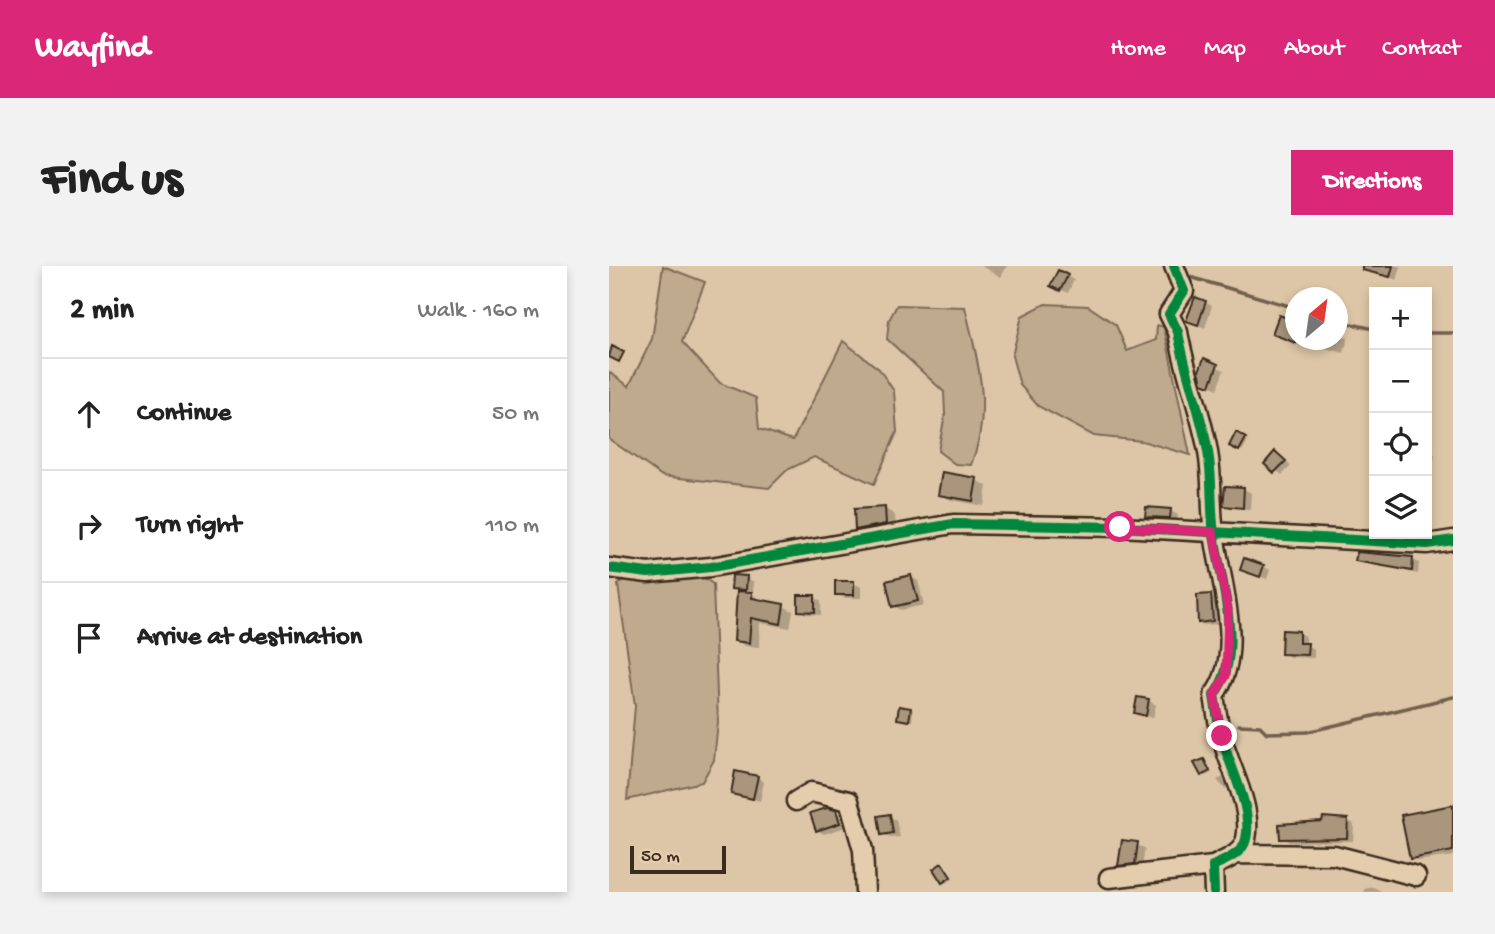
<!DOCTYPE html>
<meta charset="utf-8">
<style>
:root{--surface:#fff;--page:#f2f2f2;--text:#222;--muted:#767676;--line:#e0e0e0;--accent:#db2777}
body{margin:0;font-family:"Gochi Hand",sans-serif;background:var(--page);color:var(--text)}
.controls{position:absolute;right:21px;top:21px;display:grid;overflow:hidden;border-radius:0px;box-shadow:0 4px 10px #0003}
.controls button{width:63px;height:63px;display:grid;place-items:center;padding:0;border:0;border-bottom:2px solid var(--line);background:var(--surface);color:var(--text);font:35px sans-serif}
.compass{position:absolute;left:676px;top:21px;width:63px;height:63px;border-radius:50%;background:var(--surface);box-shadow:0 4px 10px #0003;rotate:29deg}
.scale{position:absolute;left:21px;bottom:18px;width:96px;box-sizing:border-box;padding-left:7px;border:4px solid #3b2a1e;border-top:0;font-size:19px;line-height:24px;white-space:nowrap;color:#3b2a1e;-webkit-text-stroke:5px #e4cdad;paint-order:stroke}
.stop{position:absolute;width:21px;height:21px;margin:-16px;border:5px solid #db2777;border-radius:50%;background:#fff}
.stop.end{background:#db2777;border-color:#fff;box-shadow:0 2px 7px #0008}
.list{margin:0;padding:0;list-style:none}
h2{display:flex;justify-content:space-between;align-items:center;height:91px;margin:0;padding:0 28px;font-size:30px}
h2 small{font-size:23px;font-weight:400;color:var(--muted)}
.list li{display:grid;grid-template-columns:46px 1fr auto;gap:21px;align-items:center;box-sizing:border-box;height:112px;padding:0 28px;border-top:2px solid var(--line)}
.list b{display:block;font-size:26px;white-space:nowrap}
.list em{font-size:23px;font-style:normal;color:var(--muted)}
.icon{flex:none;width:38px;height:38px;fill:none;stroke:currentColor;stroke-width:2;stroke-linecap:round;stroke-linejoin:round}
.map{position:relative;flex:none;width:844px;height:626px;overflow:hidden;border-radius:0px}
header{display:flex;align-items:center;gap:42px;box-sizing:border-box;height:98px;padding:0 35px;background:var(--accent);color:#fff}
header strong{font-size:33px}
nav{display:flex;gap:38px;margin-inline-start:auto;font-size:24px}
.intro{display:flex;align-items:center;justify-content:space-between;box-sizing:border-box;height:168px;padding:0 42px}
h1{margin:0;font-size:49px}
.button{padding:18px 32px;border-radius:0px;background:var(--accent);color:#fff;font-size:24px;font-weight:700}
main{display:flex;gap:42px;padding:0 42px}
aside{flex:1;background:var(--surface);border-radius:0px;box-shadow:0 4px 10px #0003}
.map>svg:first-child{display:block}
</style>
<header>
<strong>Wayfind</strong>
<nav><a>Home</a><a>Map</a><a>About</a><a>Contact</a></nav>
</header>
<div class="intro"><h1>Find us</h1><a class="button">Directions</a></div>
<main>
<aside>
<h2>2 min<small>Walk · 160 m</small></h2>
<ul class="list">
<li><svg class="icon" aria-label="ahead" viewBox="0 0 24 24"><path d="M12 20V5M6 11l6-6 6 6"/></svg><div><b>Continue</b></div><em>50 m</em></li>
<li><svg class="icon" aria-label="right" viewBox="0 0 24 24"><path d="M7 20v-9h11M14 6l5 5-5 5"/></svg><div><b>Turn right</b></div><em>110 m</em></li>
<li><svg class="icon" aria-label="arrive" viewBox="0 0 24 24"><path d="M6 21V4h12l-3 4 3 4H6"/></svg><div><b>Arrive at destination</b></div></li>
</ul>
</aside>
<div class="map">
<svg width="844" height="626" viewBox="0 0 844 626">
<rect width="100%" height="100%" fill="#ddc6a7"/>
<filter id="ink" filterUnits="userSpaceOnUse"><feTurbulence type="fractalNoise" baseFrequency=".0143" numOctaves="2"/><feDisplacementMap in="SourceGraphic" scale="14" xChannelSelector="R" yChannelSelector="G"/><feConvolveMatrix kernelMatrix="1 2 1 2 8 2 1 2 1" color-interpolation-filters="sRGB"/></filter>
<g filter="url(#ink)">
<!-- green -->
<path fill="#bfaa8e" stroke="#7d6a56" stroke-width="2" d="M54,0L96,16L73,76L111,117L147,132L150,163L184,174L234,75L270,103L285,125L288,166L265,218L205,191L178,204L160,222L53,210L0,173V106L20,120L43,73Z
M436,38L479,40L507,59L518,85L547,74L548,59L555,61L581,189L533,175L485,170L429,140L411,119L403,90L413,50Z
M288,39L356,41C369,97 384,143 362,199L346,198L329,185L336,149L335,126L278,73L280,54Z
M19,310L95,312L104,318L109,457L105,494L93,516L18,534L26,440L9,319Z"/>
<!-- shadow -->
<path fill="#0003" d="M372,0H398L392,11Z
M770,0H792L788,14L768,6Z
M449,6L465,14L459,27L443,19Z
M596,36L603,40L596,62L580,55Z
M729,67L739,72L735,87L693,76L692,79L672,71L729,74Z
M596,95L615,104L608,123L595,116Z
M628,169L639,175L633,185L622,179Z
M818,184L826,189L821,208H818Z
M667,188L682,200L673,209L658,197Z
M367,214L378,220L375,240L342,234L331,228Z
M635,223L642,227L641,244L616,239Z
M275,242L286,249L287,264L259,269L248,263Z
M562,245L569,249L568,255L545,254L538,250Z
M803,293L810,297L809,308L748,294Z
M654,300L661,304L658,313L633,304Z
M302,311L309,315L315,339L292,344L285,340Z
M138,312L145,316L144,328L152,336L174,340L184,345L181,362L151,357L150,381L136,380L127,374L129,326L123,322Z
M245,317L252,321V332H235L228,328Z
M601,330L607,333L610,358L596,359L590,356Z
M205,331L212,335V349L197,348L190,344Z
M689,366L696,370V379L705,383V392L681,391L674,387Z
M540,435L547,439L544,452L527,446Z
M301,443L304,445L303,455L293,453Z
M595,495L603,507L596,510L593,508Z
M148,511L155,516L151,535L123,528Z
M614,511L619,520L616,523L608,514Z
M844,541V590L809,595L802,591L794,550Z
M226,545L234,550L237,561L215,568L208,564Z
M280,550L287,554L291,571L281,572L274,568Z
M738,554L745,558L744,575L680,576L673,572Z
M515,576L536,582L533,601L517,603L511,599Z
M333,600L344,613L337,617L334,616Z
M765,621L773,626H756L755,623Z"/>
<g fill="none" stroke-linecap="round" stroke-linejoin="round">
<!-- stream -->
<path stroke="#725f4c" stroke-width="3.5" d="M574,9L687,42
M729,55L765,63
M818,67H844
M630,459L651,460L658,467L698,466L844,431"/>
</g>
<!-- building -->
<path fill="#aa967d" stroke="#3b2a1e" stroke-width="2" d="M753,0H784L781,11L753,4Z
M449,4L459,9L451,25L441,20Z
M586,31L597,35L589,59L577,55Z
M670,49L687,55V77L663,68Z
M3,80L15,86L10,96L0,91Z
M595,92L609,98L601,120L593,117L590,105Z
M627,166L637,172L630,185L620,180Z
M666,185L677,195L665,207L655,198Z
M333,206L368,212L364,235L329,229Z
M616,220L635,221L634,242L614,240Z
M276,241L277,258L246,264L245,243Z
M537,241L562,243L561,252L536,251Z
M748,286L804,291L803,305L746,295Z
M635,292L655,299L651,311L631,304Z
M123,309L138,310L137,324L122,323Z
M302,309L309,335L283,341L277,315Z
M226,315H245V329H226Z
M128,325L143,326V332L175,338L172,358L142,352L140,377L125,375Z
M602,328L604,355L589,357L588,329Z
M189,329H206V346L189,345Z
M673,364L690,365V377H699L698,389L672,388Z
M528,431L540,433L537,450L525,447Z
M290,440L302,442L300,455L288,453Z
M595,493L601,505L592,510L585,497Z
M126,505L149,510L144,533L122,528Z
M844,539V585L801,593L792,549Z
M218,542L227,544L231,557L207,565L201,547Z
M281,548L284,567L272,569L269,550Z
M714,551L739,553L738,572L671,573L670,558L713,555Z
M513,574L529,576L526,598L509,600Z
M333,597L342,611L333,617L324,603Z"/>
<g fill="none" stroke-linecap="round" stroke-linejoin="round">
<!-- minor casing -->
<g stroke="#3b2a1e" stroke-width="23">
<path id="minor" d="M565,0L575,25L560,48L569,66C576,107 592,146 599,186C604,213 601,240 605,267C611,315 637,387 605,429C607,443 609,458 613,472C621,503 644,541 637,573C634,588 616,594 604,600L605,626
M0,302L39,307L102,301L344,258L511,261L818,278L844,274
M187,535L202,526L240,535L254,584L256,626
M628,588L725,589L807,610
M500,612L604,600"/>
</g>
<!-- minor -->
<use href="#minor" stroke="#e4cdad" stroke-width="18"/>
<!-- cycleway casing -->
<g stroke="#e4cdad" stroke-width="15">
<path id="cycleway" d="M565,0L575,25L560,48L569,66C576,107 592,146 599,186C604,213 601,240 605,267C611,315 637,387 605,429C607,443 609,458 613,472C621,503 644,541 637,573C634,588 616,594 604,600L605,626
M0,302L39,307L102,301L344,258L511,261L818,278L844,274"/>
</g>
<!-- cycleway -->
<use href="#cycleway" stroke="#00873e" stroke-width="10"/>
</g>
</g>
<g fill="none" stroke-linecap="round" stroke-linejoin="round" filter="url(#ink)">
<!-- route -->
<path stroke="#db2777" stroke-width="9" d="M511,261L604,266L619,343L617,410L605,429L613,470"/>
</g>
</svg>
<div class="controls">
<button>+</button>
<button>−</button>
<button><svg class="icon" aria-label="locate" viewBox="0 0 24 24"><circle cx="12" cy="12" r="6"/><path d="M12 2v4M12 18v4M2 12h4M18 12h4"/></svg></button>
<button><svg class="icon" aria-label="layers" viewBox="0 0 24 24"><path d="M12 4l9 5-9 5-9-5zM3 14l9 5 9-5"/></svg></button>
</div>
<svg class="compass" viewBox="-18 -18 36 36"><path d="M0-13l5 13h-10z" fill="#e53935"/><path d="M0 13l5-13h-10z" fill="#767676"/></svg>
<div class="scale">50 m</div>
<div class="stop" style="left:511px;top:261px"></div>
<div class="stop end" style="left:613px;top:470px"></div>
</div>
</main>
